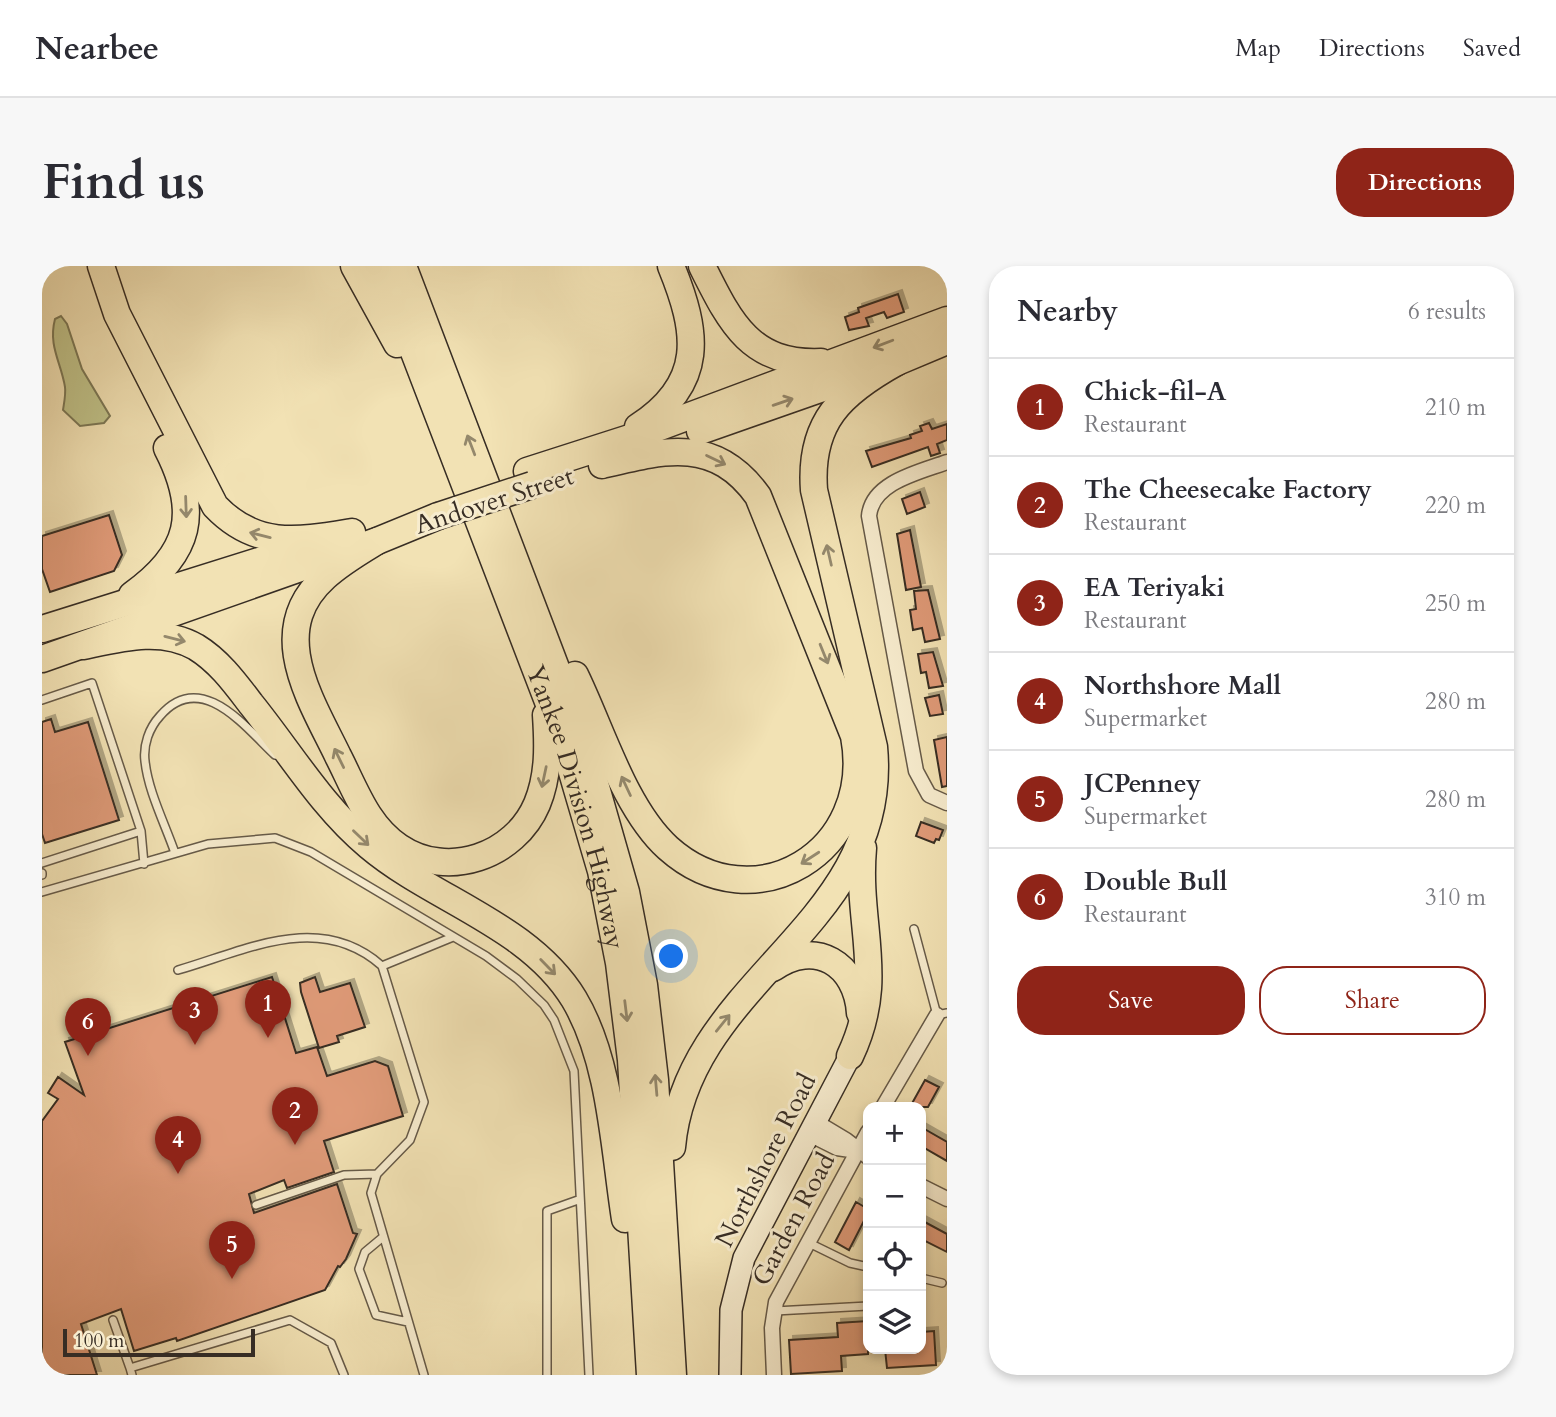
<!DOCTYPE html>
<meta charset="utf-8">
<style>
:root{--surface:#fff;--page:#f7f7f7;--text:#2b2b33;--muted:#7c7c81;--line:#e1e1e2;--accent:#8f2418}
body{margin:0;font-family:Cardo,serif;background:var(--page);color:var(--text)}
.controls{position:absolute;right:21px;bottom:21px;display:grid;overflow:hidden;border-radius:14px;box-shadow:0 4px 10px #0003}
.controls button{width:63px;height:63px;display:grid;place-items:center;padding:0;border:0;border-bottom:2px solid var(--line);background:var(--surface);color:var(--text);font:35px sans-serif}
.scale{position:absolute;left:21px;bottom:18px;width:192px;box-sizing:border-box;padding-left:7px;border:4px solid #372d24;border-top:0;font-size:19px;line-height:24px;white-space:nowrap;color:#372d24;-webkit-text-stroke:5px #f7ecce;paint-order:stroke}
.you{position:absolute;left:630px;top:691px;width:24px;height:24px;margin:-18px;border:5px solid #fff;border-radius:50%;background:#1a73e8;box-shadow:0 0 0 10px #1a73e833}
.badge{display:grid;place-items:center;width:46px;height:46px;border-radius:50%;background:var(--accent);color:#fff;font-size:23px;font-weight:700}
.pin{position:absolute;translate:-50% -58px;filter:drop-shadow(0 2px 4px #0008)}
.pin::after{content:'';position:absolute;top:37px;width:24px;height:21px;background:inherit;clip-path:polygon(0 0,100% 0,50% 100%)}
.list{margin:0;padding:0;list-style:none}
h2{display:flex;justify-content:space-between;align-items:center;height:91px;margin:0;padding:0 28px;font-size:30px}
h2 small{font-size:23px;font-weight:400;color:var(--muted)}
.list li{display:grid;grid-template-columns:46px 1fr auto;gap:21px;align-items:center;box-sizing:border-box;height:98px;padding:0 28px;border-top:2px solid var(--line)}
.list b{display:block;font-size:26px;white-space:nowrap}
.list p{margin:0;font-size:23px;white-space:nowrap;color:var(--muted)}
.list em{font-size:23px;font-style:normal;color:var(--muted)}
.actions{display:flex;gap:14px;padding:21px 28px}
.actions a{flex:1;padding:16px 0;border:2px solid var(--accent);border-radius:28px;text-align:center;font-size:24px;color:var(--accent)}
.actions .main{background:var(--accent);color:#fff}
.icon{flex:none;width:38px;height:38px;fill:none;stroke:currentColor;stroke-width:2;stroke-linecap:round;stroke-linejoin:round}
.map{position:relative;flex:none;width:905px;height:1109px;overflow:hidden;border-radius:28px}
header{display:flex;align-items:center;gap:42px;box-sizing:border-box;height:98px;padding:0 35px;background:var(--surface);border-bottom:2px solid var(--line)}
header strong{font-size:33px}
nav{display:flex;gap:38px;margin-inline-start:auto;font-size:24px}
.intro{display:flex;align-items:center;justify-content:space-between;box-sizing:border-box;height:168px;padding:0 42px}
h1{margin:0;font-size:49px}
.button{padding:18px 32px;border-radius:28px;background:var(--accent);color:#fff;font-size:24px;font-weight:700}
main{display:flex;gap:42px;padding:0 42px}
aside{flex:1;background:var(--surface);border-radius:28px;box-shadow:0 4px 10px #0003}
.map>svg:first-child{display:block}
</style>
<header>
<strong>Nearbee</strong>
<nav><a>Map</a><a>Directions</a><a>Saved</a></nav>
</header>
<div class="intro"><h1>Find us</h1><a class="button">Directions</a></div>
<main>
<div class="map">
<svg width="905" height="1109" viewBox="0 0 905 1109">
<defs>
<filter id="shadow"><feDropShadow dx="4" dy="-4" stdDeviation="0" flood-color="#0004"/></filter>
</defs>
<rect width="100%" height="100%" fill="#f2e2b4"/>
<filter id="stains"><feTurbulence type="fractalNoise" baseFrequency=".00286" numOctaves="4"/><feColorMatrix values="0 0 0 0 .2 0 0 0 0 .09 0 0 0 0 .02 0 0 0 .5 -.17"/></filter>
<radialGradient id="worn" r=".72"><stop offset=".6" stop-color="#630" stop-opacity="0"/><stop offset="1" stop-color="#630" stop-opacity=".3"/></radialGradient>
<!-- green -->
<path fill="#c0c289" stroke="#7c7856" stroke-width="2" d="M19,50L25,58L40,103L68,150L62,157L38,160L21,144C22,137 24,128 23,121C19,96 6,80 13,53Z"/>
<!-- building -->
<path fill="#df9a78" stroke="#372d24" stroke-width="2" filter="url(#shadow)" d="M856,28L862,46L845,52L842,46L824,52L827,60L807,64L803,51L817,46L816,42Z
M887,157L890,163L905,158V174L895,178L898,187L889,190L886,181L830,201L824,185L869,172L868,169L880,165L878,160Z
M878,226L883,241L865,248L860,233Z
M67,249L80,289L72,305L8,326L0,303V270Z
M868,264L879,321L864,324L855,268Z
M886,324L898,373L883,376L880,362L871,364L868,344L874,343L872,325Z
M891,386L901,420L887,422L884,406L879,407L876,388Z
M897,429L901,448L888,450L883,432Z
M9,453L13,466L46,456L77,554L3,577L0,568V456Z
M905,471V520L900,521L892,474Z
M879,556L901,564L897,574L894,573L892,577L874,570Z
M230,711L254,787L275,781L285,810L333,795L346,800L361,850L282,875L292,906L245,922L242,914L207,928L212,947L295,918L311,967L315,968L304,993L298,1001L296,1000L283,1024L135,1075L134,1072L92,1085L79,1043L39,1058L55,1109H0V855L16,833L6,827L16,811L42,829L23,776Z
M273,711L278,726L308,717L323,761L295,770L297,776L277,782L259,726L258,717Z
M883,814L897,821L886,841H868Z
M879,861L905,876V895L879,880Z
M814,936L826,943V947L807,984L793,976Z
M879,954L905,968V986L879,973Z
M826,1055V1088L799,1090L800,1105L749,1108L747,1074L796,1071L795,1057Z
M892,1065L894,1099L845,1102L843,1083H879V1066Z"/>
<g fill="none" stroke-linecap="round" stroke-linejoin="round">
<!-- lane casing -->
<g stroke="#665a48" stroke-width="10">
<path id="lane" d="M0,434L50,417L99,565L0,597
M99,565L102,598
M133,587C123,558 106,525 103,495C101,479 107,462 118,450C159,402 204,462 233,489
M0,607V609
M0,626L166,578L233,572L269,586L444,690L475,713L502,739L512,754L532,805L547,1109
M872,663L895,749L905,747
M136,704C205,684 278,645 340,700
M214,939L302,909L335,908
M341,971L323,986L317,1003L334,1049L366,1056
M765,976L808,997L826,1001
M879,1012L900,1017
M733,1045L826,1040
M71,1054L88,1102
M90,1109L88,1102L248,1054L289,1077L302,1109
M382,1109L329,927L335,908L368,874L382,836L340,700L411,671
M505,1109V945L536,934"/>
</g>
<!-- street casing -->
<g stroke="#665a48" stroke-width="17">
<path id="street" d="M905,196C878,206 830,216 827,250L874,505L887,529L905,537
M841,841L895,749
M774,856L804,874L826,891
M767,868L795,882L815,885
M879,920L905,933
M732,1109L730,1062L734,1036L826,866"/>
</g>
<!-- secondary casing -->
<g stroke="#372d24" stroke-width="24">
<path id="secondary" d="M688,1109L689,1044L702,992L808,790"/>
</g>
<!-- highway casing -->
<g stroke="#372d24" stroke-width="29">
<g id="highway">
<path d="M59,0L75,48L173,240C214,283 256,275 310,266"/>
<path d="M312,0L355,78"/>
<path id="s1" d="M339,0L520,472L559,605L577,697L589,794L608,1109"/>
<path d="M361,0L538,465L584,626L602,719L613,814L631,1109"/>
<path d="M660,0C688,56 708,99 779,96"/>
<path d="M596,161C664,117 656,66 629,0"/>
<path d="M658,165L855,96L905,75"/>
<path d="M485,205L591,171L905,54"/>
<path d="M335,275C317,286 298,297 283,311C223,365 269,434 296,490C313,523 325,560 357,581C406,614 473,590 495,538C507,509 506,479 504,449"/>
<path d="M90,329C149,287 158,246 125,182"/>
<path d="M0,363L265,280"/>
<path d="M41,380C79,372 119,361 154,381C177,395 193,417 209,438C247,485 280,541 327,580C391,634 487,659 532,733C569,795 572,883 583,953"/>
<path d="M0,393L335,275L396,250"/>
<path d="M533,409C559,462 582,542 626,582C712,659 834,586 812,470L716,230C673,170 622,184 560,199"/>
<path d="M731,702C773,672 815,698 818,747"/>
<path d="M808,790C845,712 814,661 821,582"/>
<path d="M630,881C645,712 849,660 832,481L772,224C767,156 799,127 855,96"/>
</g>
</g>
<!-- lane -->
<use href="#lane" stroke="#f7ecce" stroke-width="7"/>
<!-- street -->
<use href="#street" stroke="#f7ecce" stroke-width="14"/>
<!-- secondary -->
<use href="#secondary" stroke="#f7ecce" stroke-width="21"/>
<!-- highway -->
<use href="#highway" stroke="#f2e2b4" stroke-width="26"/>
<!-- highway-bridge casing -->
<g stroke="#372d24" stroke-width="29" stroke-linecap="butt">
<path id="highway-bridge" d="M396,250L490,219"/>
</g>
<!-- highway-bridge -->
<use href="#highway-bridge" stroke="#f2e2b4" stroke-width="26"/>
</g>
<!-- one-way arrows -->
<defs><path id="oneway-shaft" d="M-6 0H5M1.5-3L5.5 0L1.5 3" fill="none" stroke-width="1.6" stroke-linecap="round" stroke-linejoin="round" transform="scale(1.75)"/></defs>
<g stroke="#94886c">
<use href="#oneway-shaft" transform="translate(841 78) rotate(159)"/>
<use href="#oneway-shaft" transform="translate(741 136) rotate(-19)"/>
<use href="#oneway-shaft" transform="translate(429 179) rotate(-111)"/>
<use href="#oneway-shaft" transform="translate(674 194) rotate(26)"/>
<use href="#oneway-shaft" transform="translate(144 241) rotate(88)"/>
<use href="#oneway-shaft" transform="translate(218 269) rotate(-166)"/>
<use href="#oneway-shaft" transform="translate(787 289) rotate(-103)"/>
<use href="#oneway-shaft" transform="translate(133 373) rotate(14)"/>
<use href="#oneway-shaft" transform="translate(782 388) rotate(68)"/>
<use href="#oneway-shaft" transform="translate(297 492) rotate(-116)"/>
<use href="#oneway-shaft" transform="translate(502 511) rotate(102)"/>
<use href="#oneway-shaft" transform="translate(584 520) rotate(-115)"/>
<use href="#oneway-shaft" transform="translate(319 572) rotate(44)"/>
<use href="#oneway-shaft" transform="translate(768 592) rotate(147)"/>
<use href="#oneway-shaft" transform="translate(506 701) rotate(46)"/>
<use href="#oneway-shaft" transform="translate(584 745) rotate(83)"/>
<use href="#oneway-shaft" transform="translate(681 757) rotate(-51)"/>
<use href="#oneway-shaft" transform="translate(614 819) rotate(-95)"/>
</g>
<g text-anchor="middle" stroke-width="6" stroke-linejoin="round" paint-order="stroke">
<!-- street labels -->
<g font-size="26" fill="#372d24" stroke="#f7ecce">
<text transform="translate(452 234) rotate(-18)" y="9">Andover Street</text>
<text dy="9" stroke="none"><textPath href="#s1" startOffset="576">Yankee Division Highway</textPath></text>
<text transform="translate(723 894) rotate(-63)" y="9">Northshore Road</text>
<text transform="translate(751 953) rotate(-62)" y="9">Garden Road</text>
</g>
</g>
<rect width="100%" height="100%" filter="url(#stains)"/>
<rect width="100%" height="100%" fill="url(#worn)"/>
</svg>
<div class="controls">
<button>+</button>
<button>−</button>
<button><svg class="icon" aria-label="locate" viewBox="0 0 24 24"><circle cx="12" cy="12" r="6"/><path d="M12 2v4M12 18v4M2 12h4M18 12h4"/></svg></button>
<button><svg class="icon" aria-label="layers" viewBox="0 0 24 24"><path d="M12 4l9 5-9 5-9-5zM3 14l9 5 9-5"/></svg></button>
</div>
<div class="scale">100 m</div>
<div class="you"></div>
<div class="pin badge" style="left:226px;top:772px">1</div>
<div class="pin badge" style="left:253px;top:879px">2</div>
<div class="pin badge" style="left:153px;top:779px">3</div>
<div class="pin badge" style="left:136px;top:908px">4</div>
<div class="pin badge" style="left:190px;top:1013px">5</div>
<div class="pin badge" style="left:46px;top:790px">6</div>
</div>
<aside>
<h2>Nearby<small>6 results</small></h2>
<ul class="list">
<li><span class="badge">1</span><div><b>Chick-fil-A</b><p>Restaurant</p></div><em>210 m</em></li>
<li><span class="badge">2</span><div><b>The Cheesecake Factory</b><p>Restaurant</p></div><em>220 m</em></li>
<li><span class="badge">3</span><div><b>EA Teriyaki</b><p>Restaurant</p></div><em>250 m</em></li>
<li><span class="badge">4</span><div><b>Northshore Mall</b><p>Supermarket</p></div><em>280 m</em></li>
<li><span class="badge">5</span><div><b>JCPenney</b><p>Supermarket</p></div><em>280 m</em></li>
<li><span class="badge">6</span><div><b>Double Bull</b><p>Restaurant</p></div><em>310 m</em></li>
</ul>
<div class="actions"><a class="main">Save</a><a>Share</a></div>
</aside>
</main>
